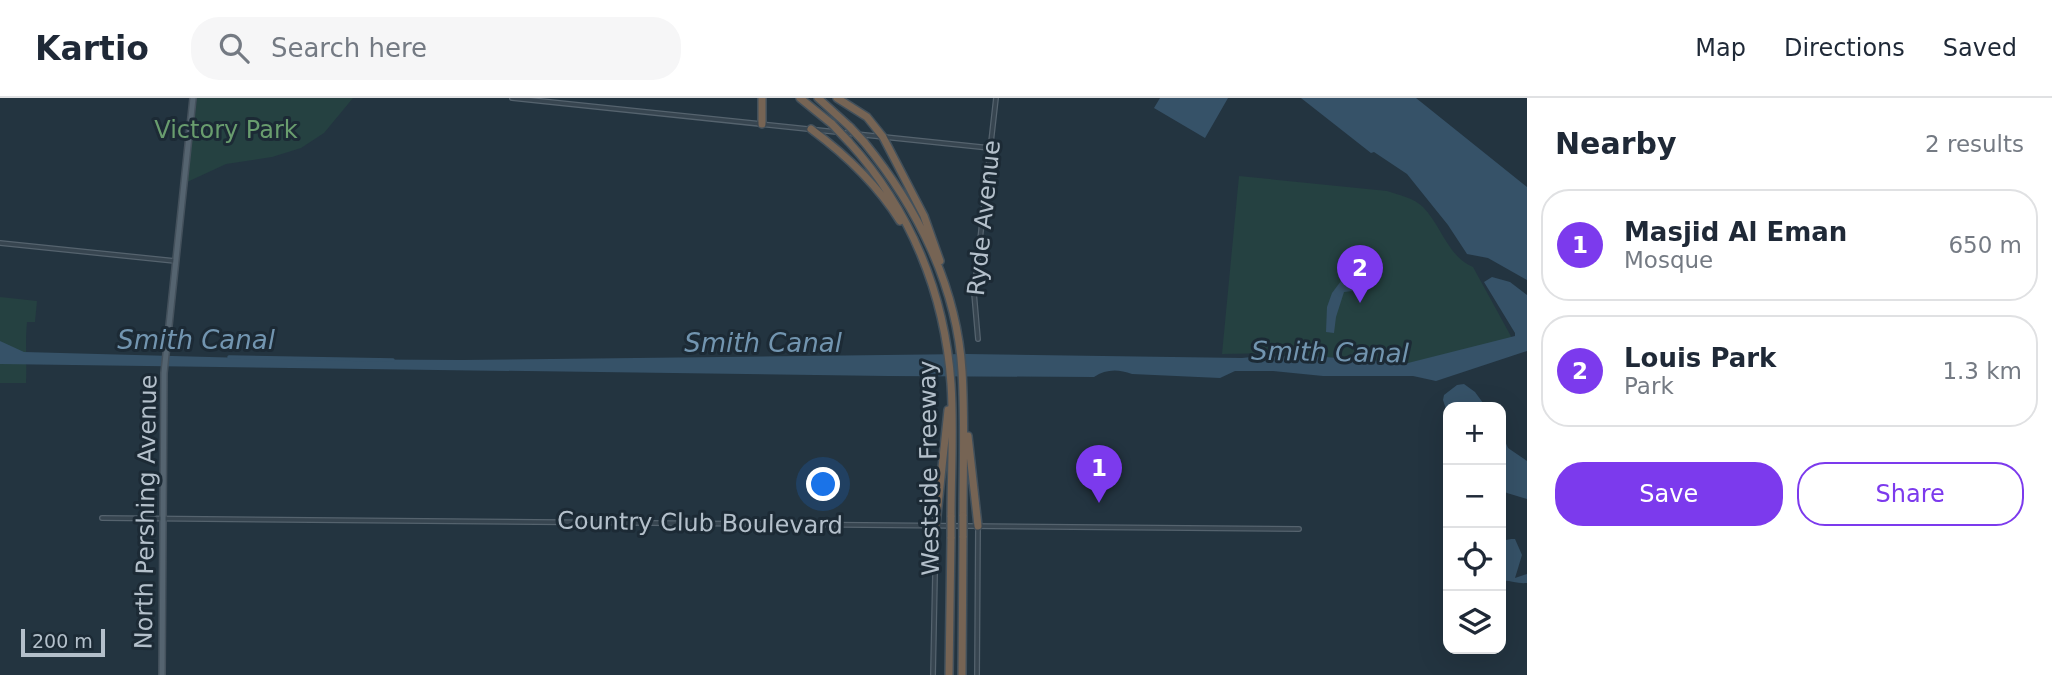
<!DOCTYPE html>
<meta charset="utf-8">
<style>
:root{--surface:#fff;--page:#f6f6f7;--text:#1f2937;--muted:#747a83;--line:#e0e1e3;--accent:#7c3aed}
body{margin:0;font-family:"DejaVu Sans",sans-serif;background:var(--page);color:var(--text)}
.controls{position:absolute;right:21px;bottom:21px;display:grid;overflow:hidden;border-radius:14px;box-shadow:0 7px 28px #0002}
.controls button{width:63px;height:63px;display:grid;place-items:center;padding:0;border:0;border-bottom:2px solid var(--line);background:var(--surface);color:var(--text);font:35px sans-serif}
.scale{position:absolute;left:21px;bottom:18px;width:84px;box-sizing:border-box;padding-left:7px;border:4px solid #b4c0cb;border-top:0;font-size:19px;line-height:24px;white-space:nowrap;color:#b4c0cb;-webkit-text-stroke:5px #1c2a35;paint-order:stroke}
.you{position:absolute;left:824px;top:387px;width:24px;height:24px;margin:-18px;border:5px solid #fff;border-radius:50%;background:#1a73e8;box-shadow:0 0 0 10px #1a73e833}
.badge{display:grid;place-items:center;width:46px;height:46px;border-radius:50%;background:var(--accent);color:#fff;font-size:23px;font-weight:700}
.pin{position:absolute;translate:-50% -58px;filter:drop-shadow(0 2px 4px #0008)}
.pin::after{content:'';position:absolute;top:37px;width:24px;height:21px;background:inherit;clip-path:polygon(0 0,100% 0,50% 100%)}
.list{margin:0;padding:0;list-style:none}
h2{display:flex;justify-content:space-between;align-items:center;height:91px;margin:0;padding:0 28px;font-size:30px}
h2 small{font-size:23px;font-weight:400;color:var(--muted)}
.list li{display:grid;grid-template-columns:46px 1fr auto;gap:21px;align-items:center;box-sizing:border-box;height:112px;margin:0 14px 14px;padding:0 14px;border:2px solid var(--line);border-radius:28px}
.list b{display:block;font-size:26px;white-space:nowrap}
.list p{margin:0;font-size:23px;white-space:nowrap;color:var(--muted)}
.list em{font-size:23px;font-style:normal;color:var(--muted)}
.actions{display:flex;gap:14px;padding:21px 28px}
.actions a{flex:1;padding:16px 0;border:2px solid var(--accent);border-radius:28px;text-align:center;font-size:24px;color:var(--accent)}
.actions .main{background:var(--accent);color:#fff}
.icon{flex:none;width:38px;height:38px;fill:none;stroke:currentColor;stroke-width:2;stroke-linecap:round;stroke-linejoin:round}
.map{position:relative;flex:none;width:1527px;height:577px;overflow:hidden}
header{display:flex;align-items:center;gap:42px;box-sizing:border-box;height:98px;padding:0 35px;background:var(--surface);border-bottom:2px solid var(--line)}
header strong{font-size:33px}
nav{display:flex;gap:38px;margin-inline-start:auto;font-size:24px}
.search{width:490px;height:63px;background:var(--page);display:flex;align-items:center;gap:18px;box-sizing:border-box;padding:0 24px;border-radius:28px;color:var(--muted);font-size:26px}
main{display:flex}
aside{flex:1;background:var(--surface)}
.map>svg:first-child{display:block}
</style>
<header>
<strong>Kartio</strong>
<div class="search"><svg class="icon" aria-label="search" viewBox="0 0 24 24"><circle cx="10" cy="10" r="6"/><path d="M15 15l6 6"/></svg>Search here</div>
<nav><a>Map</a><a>Directions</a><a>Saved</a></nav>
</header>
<main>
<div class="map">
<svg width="1527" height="577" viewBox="0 0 1527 577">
<rect width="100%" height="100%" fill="#233440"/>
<!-- green -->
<path fill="#254141" d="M197,0H353L324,35L301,50L272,59L226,66L187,84Z
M1239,78L1387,93C1399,97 1414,100 1423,109C1441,127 1448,159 1473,169L1513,242L1410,266L1276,255L1222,256Z
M0,199L37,203L35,224H27C25,245 27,264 26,285H0Z"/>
<!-- water -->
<path fill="#365268" d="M1160,0H1228L1205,40L1154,10Z
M1301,0H1416L1527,89V182L1488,160L1467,156L1448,127L1407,76L1374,54L1371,55Z
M1364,171L1357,181L1361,192L1344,194L1336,219L1334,235L1326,234L1327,209L1332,195L1344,179L1354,173Z
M1492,179L1510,184L1527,197V253L1436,283L1413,278H1323L1273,273H1235L1220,280L1132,276C1118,271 1106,271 1094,279L887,278L0,266V243L24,254L282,261L462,262L966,256L1242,260C1261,257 1279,260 1298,257L1408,265L1515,238V235L1484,184Z
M1464,286L1475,294L1486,309H1448V317L1443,302L1444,297L1457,287Z
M1501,334L1508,350L1527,363V401L1507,395L1501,391Z
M1511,441H1515L1522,457L1515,480L1527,476V485C1517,486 1510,482 1501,483V472L1506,469L1501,458V443Z"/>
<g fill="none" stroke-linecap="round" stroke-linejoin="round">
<!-- canal -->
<path stroke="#365268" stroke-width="3.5" d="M229,259L393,262"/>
<!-- minor casing -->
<g stroke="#55636e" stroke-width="6">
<path id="minor" d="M512,0L990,50
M0,145L175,163
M978,241L974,195L996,0
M102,420L1299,431
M933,577L936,427
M977,577L978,430"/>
</g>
<!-- major casing -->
<g stroke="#44515c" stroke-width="8">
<path id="major" d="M162,577L164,275L193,0"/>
</g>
<!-- highway casing -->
<g stroke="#42505b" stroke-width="10">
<path id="highway" d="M762,0V26
M800,0L832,26
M818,0L850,29
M837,0L867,19L883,39L924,118L940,163
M811,31C846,57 877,86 900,123
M849,44C910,111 945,195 951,286C954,330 951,375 951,419
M864,44C917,109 957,188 962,273C965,321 963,370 963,418
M968,338L978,428
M936,427L948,312
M949,577L951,439
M962,577L963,438"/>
</g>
<!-- minor -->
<use href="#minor" stroke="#374550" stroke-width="3.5"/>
<!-- major -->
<use href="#major" stroke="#556470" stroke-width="5"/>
<!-- highway -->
<use href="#highway" stroke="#766454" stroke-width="7"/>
<!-- highway-bridge casing -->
<g stroke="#42505b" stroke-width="10" stroke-linecap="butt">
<path id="highway-bridge" d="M832,26L849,44
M850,29L864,44
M963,418V438
M951,419V439"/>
</g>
<!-- highway-bridge -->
<use href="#highway-bridge" stroke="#766454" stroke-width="7"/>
</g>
<g text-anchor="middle" stroke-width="6" stroke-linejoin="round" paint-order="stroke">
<!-- park labels -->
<g font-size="24" fill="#699d6e" stroke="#1c2a35">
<text x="226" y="40">Victory Park</text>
</g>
<!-- street labels -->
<g font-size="24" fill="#b4c0cb" stroke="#1c2a35">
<text transform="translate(984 120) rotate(-84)" y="8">Ryde Avenue</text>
<text transform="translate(929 370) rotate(-91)" y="8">Westside Freeway</text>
<text transform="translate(146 414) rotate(-89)" y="8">North Pershing Avenue</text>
<text transform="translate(700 425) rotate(1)" y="8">Country Club Boulevard</text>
</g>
<!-- water labels -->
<g font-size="26" font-style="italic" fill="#7295b0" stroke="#1c2a35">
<text x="196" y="251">Smith Canal</text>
<text x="763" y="254">Smith Canal</text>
<text transform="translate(1330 254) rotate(1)" y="9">Smith Canal</text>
</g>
</g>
</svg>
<div class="controls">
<button>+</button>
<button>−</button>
<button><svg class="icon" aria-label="locate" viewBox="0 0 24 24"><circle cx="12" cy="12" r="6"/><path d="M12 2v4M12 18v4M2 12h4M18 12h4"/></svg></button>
<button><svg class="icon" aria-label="layers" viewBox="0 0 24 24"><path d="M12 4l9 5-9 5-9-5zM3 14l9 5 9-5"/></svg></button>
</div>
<div class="scale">200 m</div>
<div class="you"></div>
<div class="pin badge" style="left:1099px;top:405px">1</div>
<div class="pin badge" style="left:1360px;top:205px">2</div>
</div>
<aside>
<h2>Nearby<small>2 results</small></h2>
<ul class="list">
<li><span class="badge">1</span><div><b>Masjid Al Eman</b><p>Mosque</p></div><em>650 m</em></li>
<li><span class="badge">2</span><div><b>Louis Park</b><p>Park</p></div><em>1.3 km</em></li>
</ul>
<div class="actions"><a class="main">Save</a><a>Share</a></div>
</aside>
</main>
